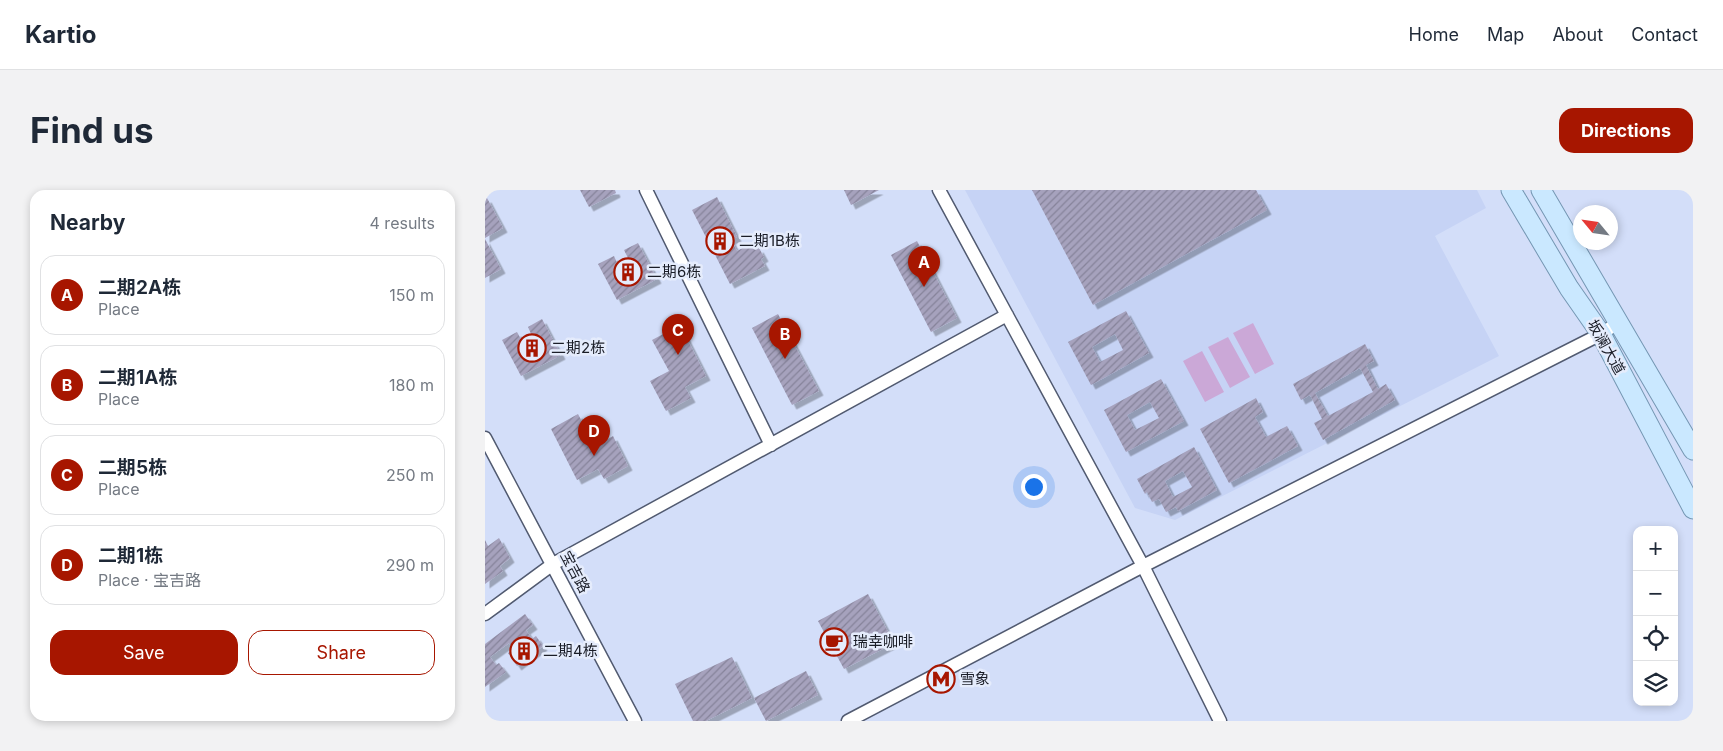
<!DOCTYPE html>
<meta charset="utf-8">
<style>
:root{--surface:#fff;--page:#f2f2f3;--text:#1f2937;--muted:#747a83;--line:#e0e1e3;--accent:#a71600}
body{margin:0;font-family:Inter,"Noto Sans SC",sans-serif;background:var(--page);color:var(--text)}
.controls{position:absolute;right:15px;bottom:15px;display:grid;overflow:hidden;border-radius:10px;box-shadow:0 2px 8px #0003}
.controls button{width:45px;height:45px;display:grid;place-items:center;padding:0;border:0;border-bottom:1px solid var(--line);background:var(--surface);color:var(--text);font:25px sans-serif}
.compass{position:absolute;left:1088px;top:15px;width:45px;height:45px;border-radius:50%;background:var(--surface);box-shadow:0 2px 8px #0003;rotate:299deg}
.you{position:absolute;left:548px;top:296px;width:18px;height:18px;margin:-12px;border:4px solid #fff;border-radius:50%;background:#1a73e8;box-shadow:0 0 0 8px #1a73e833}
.badge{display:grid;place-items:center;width:32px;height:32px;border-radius:50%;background:var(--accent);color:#fff;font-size:16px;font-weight:700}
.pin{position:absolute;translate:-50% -41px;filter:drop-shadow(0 1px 2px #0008)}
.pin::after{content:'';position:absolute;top:26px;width:18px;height:15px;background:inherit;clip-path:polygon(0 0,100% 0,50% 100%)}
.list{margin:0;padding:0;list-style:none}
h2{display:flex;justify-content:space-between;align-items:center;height:65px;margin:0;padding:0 20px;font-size:21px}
h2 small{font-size:16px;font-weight:400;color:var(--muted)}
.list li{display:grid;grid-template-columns:32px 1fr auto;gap:15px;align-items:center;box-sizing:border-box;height:80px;margin:0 10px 10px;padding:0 10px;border:1px solid var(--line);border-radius:15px}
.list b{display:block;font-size:19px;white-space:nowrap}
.list p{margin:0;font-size:16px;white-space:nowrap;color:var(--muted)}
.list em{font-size:16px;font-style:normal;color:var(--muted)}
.actions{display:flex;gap:10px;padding:15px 20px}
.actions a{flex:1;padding:11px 0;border:1px solid var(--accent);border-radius:15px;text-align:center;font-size:18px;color:var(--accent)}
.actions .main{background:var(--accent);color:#fff}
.icon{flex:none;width:28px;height:28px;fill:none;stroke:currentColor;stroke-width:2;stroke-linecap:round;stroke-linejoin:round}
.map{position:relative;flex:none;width:1208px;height:531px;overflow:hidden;border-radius:15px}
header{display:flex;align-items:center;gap:30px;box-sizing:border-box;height:70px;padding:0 25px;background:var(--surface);border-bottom:1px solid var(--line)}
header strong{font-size:24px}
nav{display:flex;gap:28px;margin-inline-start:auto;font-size:18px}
.intro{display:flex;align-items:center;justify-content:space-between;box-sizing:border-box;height:120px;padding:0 30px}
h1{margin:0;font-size:35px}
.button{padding:12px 22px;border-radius:15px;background:var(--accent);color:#fff;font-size:18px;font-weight:700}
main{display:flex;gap:30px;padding:0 30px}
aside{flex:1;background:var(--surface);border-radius:15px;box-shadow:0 2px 8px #0003}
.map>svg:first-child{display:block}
</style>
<header>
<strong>Kartio</strong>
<nav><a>Home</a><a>Map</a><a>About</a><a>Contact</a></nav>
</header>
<div class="intro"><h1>Find us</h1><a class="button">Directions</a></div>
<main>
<aside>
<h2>Nearby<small>4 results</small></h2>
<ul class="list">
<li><span class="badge">A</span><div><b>二期2A栋</b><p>Place</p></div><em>150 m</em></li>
<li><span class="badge">B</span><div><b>二期1A栋</b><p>Place</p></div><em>180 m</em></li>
<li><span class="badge">C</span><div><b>二期5栋</b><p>Place</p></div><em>250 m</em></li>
<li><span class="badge">D</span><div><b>二期1栋</b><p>Place · 宝吉路</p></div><em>290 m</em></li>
</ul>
<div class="actions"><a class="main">Save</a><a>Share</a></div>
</aside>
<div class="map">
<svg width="1208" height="531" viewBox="0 0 1208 531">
<defs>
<pattern id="building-hatch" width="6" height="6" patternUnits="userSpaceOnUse" patternTransform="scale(1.25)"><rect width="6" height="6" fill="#a6a2bd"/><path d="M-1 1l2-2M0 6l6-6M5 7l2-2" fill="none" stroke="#86839a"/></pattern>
<filter id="shadow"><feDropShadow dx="4.5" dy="4.5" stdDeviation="0" flood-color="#0004"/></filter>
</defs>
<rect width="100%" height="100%" fill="#d3def9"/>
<!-- built -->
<path fill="#c6d3f5" d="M480,0H992L1001,18L950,46L1014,166L690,330L650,318Z"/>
<!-- pitch -->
<path fill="#cba8d7" d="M768,133L789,174L770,184L748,143Z
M743,147L765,187L745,198L723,157Z
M717,161L739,202L720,212L698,171Z"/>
<!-- building -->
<path fill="url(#building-hatch)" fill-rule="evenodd" filter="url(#shadow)" d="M95,0H130L131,3L104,17Z
M359,0H394L366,15Z
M547,0H771L782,20L608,115Z
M232,7L252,47L246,50L252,61L267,53L271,60L274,58L279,67L276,69L280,76L245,94L207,20Z
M2,8L18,38L0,48V9Z
M0,49L16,79L0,88Z
M432,51L472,128L446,142L406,65Z
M153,53L172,89L132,110L113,74L129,66L133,75L144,70L139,60Z
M641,121L664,163L606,195L583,152ZM630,144L638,160L615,172L607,157Z
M293,124L334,201L307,215L267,138Z
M57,129L76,165L36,186L17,150L32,142L37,151L47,146L43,137Z
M195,135L221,186L200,197L206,208L181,221L165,191L184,181L167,150Z
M880,154L889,171L881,175L893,199L901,194L910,210L838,250L829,233L837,229L825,205L816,210L808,194ZM875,178L888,202L843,226L830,203Z
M676,189L699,231L641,262L619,220ZM665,212L674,228L650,240L642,225Z
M771,208L778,222L770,227L781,247L802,236L813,256L744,293L715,239Z
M93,224L110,256L128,246L143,276L119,289L113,279L92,290L66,239Z
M709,257L732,300L693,321L691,317L681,322L674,309L667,312L662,302L660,304L652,289ZM698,281L707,297L688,307L680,291Z
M14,348L25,368L15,376L18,381L0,394V350L3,356Z
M383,404L409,453L359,479L333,431Z
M40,424L48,435L41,440L47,449L51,446L58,456L32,476L23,463L28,459L24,453L5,467L11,475L14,473L21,482L0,497V454Z
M247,467L267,508L221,531H208L190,494Z
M321,481L333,505L281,531L269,508Z"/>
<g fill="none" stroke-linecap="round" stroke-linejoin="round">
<!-- minor casing -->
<g stroke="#515a70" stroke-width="15">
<path id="minor" d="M161,0L286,255
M454,0L658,376L735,531
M0,248L150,531
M0,424L68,374L522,125
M363,531L658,376L1116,144L1134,132"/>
</g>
<!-- primary casing -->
<g stroke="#7597b3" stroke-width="21">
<path id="primary" d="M1026,0L1084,98L1116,144L1208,319
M1056,0L1208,260"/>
</g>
<!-- minor -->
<use href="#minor" stroke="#fff" stroke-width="12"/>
<!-- primary -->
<use href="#primary" stroke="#cae8ff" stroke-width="19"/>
</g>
<!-- icons -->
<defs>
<g id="building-ring" transform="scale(1.4375)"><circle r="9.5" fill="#e5ecfc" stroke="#a71600" stroke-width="1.5"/><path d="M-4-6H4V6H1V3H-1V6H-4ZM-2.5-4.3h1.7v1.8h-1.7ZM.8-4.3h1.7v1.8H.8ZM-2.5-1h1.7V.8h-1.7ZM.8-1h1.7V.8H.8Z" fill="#a71600"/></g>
<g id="cafe-ring" transform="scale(1.4375)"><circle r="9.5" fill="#e5ecfc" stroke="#a71600" stroke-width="1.5"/><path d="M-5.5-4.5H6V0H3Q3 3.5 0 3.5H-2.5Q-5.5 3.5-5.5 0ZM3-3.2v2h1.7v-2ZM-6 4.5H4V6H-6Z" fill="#a71600"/></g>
<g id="metro-ring" transform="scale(1.4375)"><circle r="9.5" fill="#e5ecfc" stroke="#a71600" stroke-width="1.5"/><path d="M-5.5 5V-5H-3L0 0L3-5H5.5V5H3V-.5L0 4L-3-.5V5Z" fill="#a71600"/></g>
</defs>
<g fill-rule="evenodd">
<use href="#building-ring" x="235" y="51"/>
<use href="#building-ring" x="143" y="82"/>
<use href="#building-ring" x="47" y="158"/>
<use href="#cafe-ring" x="349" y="452"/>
<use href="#building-ring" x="39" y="461"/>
<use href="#metro-ring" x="456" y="489"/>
</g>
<g text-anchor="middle" stroke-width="5" stroke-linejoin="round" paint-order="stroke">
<!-- poi labels -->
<g font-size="15" fill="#1a1d27" stroke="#e5ecfc" text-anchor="start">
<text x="254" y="56">二期1B栋</text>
<text x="162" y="87">二期6栋</text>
<text x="66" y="163">二期2栋</text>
<text x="368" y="457">瑞幸咖啡</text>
<text x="58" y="466">二期4栋</text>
<text x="475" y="494">雪象</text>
</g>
<!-- street labels -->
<g font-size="15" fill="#1a1d27" stroke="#e5ecfc">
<text transform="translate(1121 157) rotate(61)" y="5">坂澜大道</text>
<text transform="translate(90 382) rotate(62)" y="5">宝吉路</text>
</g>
</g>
</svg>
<div class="controls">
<button>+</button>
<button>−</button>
<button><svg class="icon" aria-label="locate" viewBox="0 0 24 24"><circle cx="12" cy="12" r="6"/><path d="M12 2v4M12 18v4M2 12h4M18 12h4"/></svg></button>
<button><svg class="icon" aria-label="layers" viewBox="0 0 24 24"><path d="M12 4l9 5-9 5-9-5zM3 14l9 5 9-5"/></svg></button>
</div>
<svg class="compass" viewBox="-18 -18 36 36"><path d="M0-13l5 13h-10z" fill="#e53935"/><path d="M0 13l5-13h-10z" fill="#747a83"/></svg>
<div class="you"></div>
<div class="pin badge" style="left:439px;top:97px">A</div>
<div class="pin badge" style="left:300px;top:169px">B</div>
<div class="pin badge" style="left:193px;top:165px">C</div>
<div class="pin badge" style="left:109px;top:266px">D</div>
</div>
</main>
